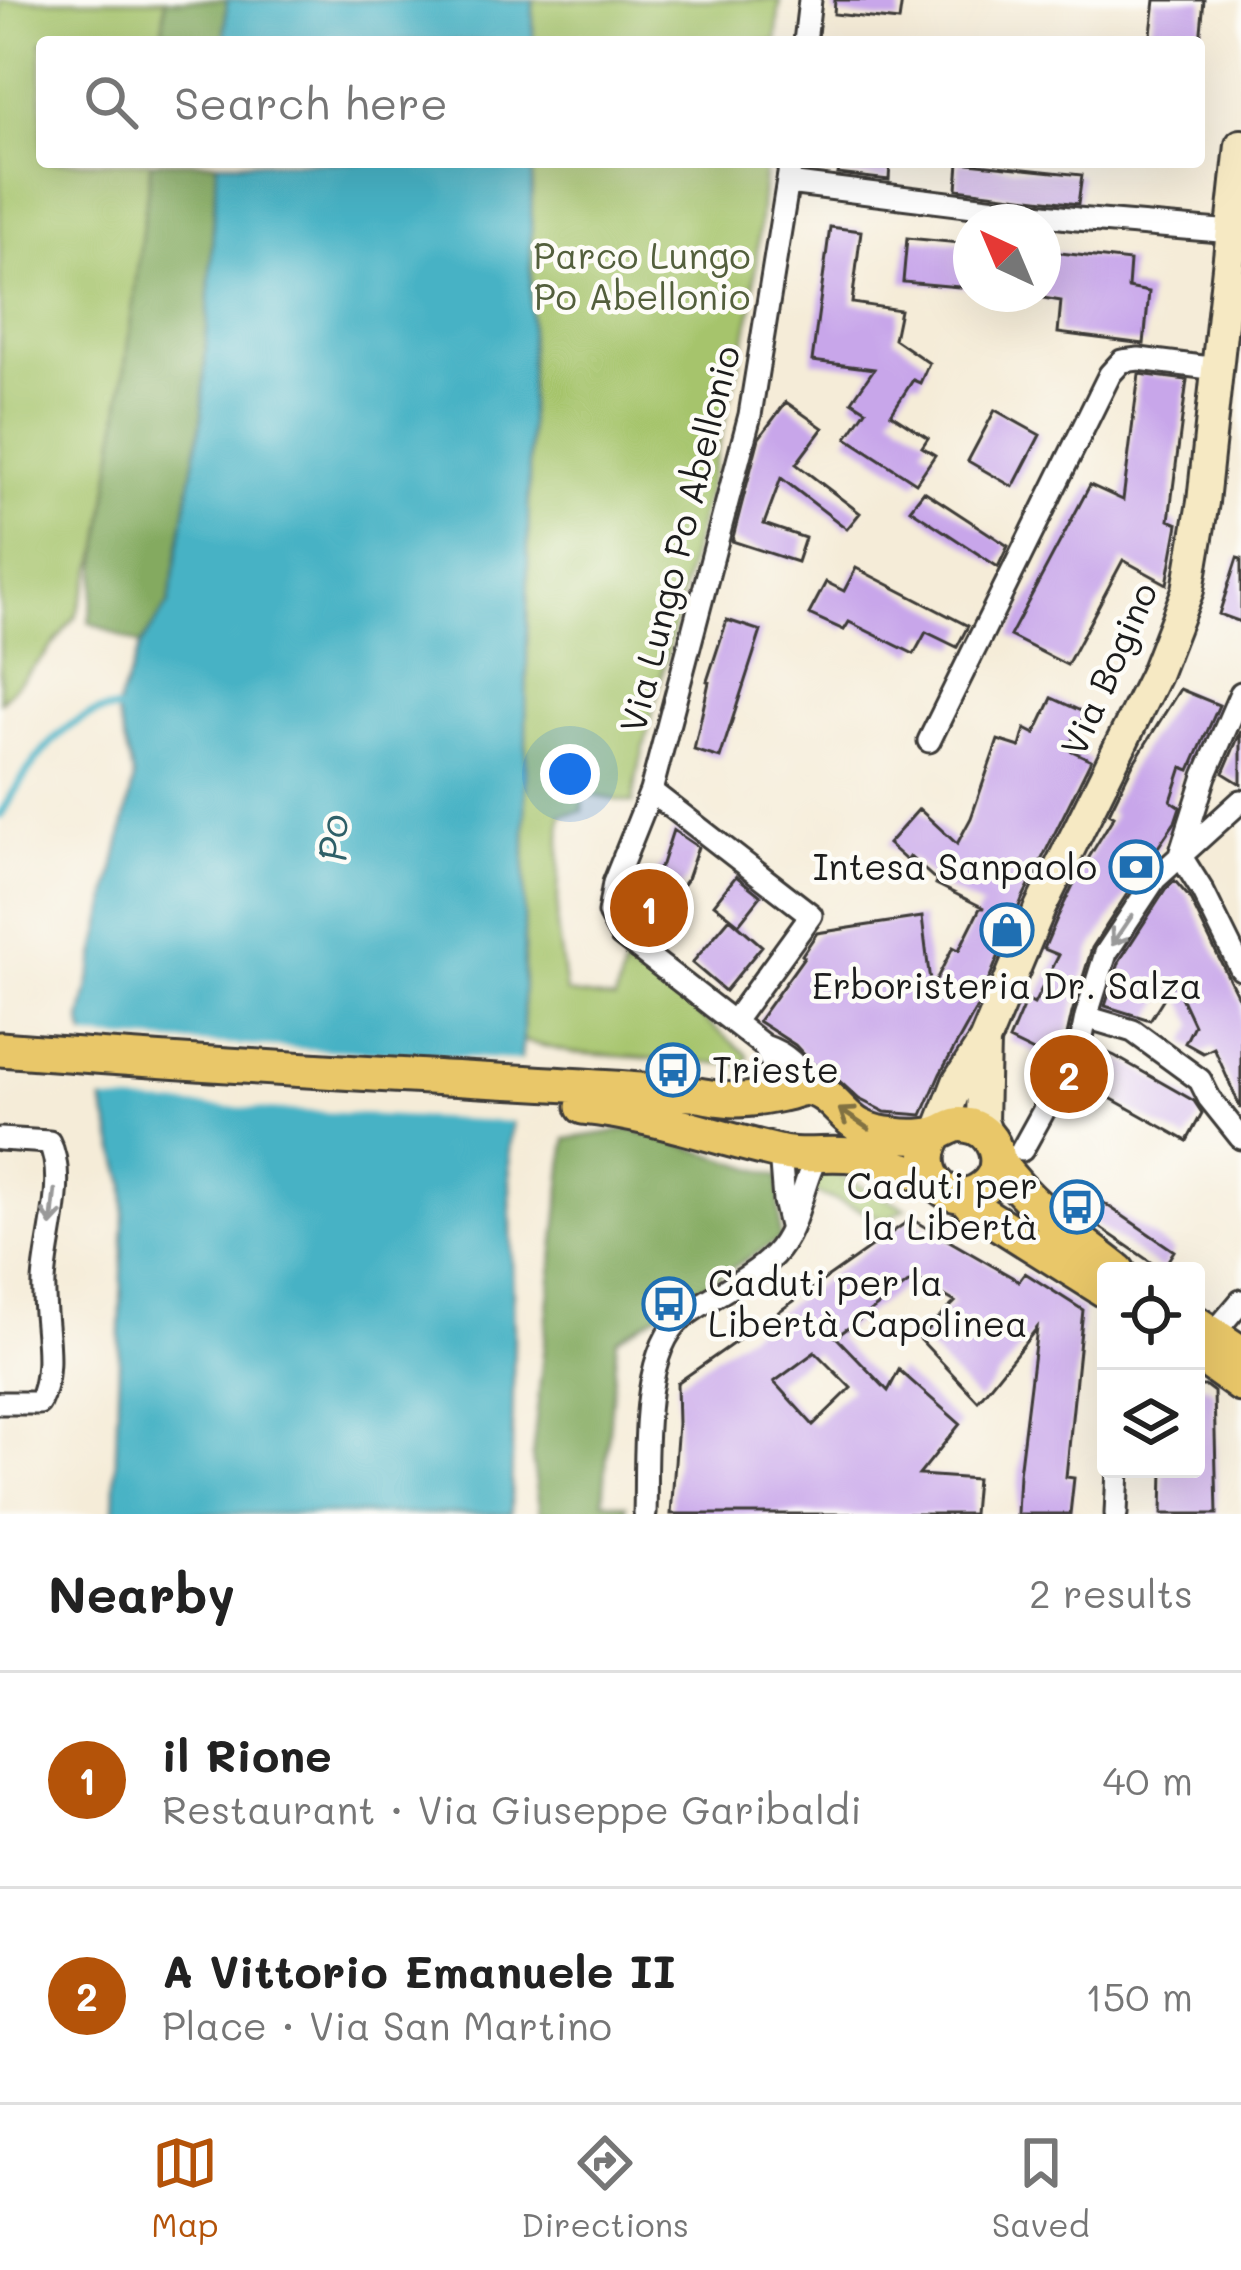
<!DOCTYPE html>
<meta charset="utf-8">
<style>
:root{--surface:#fff;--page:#f2f2f2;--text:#222;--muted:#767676;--line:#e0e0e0;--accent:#b45309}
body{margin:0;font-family:Mali,sans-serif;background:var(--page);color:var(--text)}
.controls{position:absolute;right:36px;bottom:36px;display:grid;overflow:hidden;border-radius:12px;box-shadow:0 12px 48px #0002}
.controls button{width:108px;height:108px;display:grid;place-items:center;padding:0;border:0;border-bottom:3px solid var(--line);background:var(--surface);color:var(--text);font:60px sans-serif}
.compass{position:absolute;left:953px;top:204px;width:108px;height:108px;border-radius:50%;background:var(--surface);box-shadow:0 12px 48px #0002;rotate:316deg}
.you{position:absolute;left:570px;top:774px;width:42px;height:42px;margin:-30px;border:9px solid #fff;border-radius:50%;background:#1a73e8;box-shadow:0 0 0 18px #1a73e833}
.badge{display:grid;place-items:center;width:78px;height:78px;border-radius:50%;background:var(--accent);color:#fff;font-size:39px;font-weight:700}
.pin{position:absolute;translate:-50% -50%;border:6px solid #fff;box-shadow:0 3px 12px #0006}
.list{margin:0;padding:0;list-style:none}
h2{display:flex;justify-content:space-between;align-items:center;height:156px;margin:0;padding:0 48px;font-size:51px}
h2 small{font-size:39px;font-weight:400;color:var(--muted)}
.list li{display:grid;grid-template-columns:78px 1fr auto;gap:36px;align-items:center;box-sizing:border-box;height:216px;padding:0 48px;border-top:3px solid var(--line)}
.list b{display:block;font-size:45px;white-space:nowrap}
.list p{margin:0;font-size:39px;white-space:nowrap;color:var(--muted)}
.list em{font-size:39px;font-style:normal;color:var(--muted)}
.icon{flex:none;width:66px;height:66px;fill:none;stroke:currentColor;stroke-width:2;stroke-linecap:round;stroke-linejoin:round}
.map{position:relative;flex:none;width:1241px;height:1514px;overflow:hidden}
.search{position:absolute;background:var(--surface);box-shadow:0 12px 48px #0002;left:36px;right:36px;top:36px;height:132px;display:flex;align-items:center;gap:30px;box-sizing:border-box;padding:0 42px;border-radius:12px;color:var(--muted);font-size:45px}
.sheet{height:588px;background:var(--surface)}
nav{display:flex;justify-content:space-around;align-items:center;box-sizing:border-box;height:168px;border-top:3px solid var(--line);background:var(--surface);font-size:33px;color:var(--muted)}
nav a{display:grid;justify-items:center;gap:6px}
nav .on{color:var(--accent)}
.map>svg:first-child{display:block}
</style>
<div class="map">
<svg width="1241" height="1514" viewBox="0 0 1241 1514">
<rect width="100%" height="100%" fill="#fdfcf7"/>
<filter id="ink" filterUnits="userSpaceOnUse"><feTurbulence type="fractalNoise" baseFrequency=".00833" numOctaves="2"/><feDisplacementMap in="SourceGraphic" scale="24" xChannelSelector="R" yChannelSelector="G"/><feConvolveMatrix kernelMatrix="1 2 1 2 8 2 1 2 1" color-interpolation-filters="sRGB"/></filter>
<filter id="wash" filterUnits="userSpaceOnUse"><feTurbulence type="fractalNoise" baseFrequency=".004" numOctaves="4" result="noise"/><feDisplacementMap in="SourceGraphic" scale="48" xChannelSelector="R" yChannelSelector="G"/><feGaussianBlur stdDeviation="2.7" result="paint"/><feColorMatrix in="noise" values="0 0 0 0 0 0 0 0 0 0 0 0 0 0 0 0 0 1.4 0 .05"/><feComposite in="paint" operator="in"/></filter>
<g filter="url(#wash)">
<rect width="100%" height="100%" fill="#f5ecd8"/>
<!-- green -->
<path fill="#a6c46c" stroke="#617044" stroke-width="3" d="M0,0H165L162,42H42V162H151L103,539L76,616L45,655L0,702Z
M533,0H780L776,42H533Z
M532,162H765L752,310L637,776L633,803L583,794V811L561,815L557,927L566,993L615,1000L627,956L749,1056L744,1065L572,1053L523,1041Z
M817,1165L906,1208L886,1220L811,1191Z"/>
<!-- forest -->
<path fill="#84aa60" stroke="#50633e" stroke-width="3" d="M165,0H227L224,42H162Z
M151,162H217L202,416L169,603L141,645L89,622L115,446Z
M631,1129L779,1176L780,1239L617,1339L603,1501L626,1505V1514H540L532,1457L566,1139Z"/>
<!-- water -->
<path fill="#47b2c5" stroke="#326770" stroke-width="3" d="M227,0H533V42H224Z
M217,162H532L523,1041L509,1148L514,1334L511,1514H114L125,1184L81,1021L134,778L116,710L141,645L169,603L202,417Z"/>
<!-- pier -->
<path fill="#f5ecd8" d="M81,1037L526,1061L519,1122L96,1100Z"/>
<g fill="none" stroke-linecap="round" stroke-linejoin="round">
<!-- stream -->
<path stroke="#47b2c5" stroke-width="8" d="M0,816C23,775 63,709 116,710"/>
</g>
<g id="blocks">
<!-- building -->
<path fill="#c8a6ea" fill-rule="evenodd" d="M835,0H902L899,21L834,14Z
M1155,0H1204L1200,42H1150Z
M840,162H890L889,180L838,174Z
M959,162L1082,175L1078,204L957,189Z
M830,227L861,231L852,303L900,310L894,339L929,363L920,383L913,380L891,414L928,438L922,447L935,455L916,483L847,438L866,410L852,401L874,369L812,361Z
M907,238L971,244V288L903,282Z
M1043,251L1130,261L1128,288L1149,292L1144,344L1058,333L1061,301L1043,298Z
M1139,374L1187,380L1169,520L1178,524L1167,584L1123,560L1067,665L1010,636L1090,485L1123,500Z
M786,402L823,428L796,464L860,513L847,529L781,478L764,524L805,538L797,562L732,541L759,438Z
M995,410L1040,435L1013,487L968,461Z
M924,491L1008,546L998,567L910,509Z
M1237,558L1241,559V622L1219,614Z
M856,568L968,626L957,647L926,632L914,654L849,622L844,630L809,614L826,582L844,591Z
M727,620L761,631L720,758L694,750L709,682L707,681Z
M1180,689L1219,705L1190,770L1182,767L1171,801L1180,807L1175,822L1150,859L1153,861L1142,871L1092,948L1072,1013L1066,1040L1070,1052L1077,1056H1087L1095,1047L1115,1056L1194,1101L1202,1113L1187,1141L1078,1080L1080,1071L1073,1060L1064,1057L1051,1066L1048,1064L1050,1060L1009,1040L1026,1000L1034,1004L1059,955L1044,949L1058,916L1077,877L1114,816L1109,813L1133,764Z
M1052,698L1085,713L1068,749L1091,760L1022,899L978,1006L940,1074L922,1115L885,1112L859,1099L836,1078L812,1063L795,1045L758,1021L804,957L802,955L817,933L922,917L931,990L953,947L959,950L980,908H984L936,884L937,881L910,857L907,861L888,844L919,809L957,844L971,818L998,740L1020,747L1025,729L1035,734Z
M1241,731V784L1223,773Z
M673,830L698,847L687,879L650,929L629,912L662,864Z
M736,876L761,896L739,924L714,904Z
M1175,881L1189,897L1241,1003V1109L1214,1048L1203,1053L1185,1043L1194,1025L1174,982L1150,1020L1105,1006L1120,960L1166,889Z
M730,918L762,946L725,991L692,963Z
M1082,1188L1174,1251L1162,1270L1069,1206Z
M911,1219L1019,1281L1025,1273L1083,1310L1066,1477L1074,1478L1070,1514H1017L1019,1474L1037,1328L978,1401L919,1338L955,1302L915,1278L836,1337L888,1391L899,1370L960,1424L919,1475L976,1479L973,1514H671L678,1424L677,1383ZM815,1352L851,1388L813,1425L774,1382Z
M1196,1386H1206L1214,1392L1217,1514H1162L1163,1469H1196Z"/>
</g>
</g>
<g filter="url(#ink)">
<use href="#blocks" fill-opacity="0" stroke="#3d3b38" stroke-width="3"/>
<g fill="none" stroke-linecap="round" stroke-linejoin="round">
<!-- street casing -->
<g stroke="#3d3b38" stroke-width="27">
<path id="street" d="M805,42L810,0
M788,183L1077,219L1232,232
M929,741L1110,374L1122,361L1139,359L1218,369
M651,791L811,915L734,1021
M1180,855L1205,776L1241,693
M1180,855L1202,890L1241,969
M1086,1017L1133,1031L1200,1080L1209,1098L1241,1138
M1081,1042L1086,1017L1106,953L1155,879L1241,801
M764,1046C785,1053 802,1067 808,1088
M777,1095L772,1062L764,1046L621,935L609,913L614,883L651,791L750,415L791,162
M0,1139L49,1142C68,1178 46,1242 44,1282C42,1323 57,1365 39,1403H0
M1022,1150L1065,1072
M780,1152L784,1201L790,1226
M1213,1334L1241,1301
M645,1514C647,1462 639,1353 682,1318C710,1296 750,1280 774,1255C800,1228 800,1185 818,1154
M1116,1514L1118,1469"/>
</g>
<!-- secondary casing -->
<g stroke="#3d3b38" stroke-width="36">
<path id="secondary" d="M984,1042L982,1121L987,1135
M938,1133L958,1082L984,1042L1040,908L1155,675L1188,590L1203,502L1241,145"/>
</g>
<!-- primary casing -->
<g stroke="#3d3b38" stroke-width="39">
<path id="primary" d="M0,1049C143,1060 285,1069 428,1077C516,1082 604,1086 692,1094C707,1096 722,1100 737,1100C751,1100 768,1097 782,1094C790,1093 801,1087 809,1089C830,1091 842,1117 860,1126C869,1131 884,1134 895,1135C907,1137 929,1137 940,1132C950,1128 954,1123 965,1125C995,1128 1008,1166 985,1186C950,1215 909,1169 938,1133
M583,1107C652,1114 715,1138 783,1153C807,1158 833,1151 857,1156C883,1161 903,1173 929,1173
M998,1162C1030,1207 1075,1237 1118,1271
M963,1195L974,1208L1106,1291
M1196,1323L1241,1353
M1196,1353L1241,1385"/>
</g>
<!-- street -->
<use href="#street" stroke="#fff" stroke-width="21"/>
<!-- secondary -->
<use href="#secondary" stroke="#f6e9c3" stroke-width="30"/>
<!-- primary -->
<use href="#primary" stroke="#e9c769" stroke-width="33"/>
</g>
<!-- one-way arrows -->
<defs><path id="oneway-shaft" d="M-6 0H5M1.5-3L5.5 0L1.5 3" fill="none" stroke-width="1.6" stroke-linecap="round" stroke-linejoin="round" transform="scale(3)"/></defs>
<g stroke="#999">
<use href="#oneway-shaft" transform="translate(1122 930) rotate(124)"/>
<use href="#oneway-shaft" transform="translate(53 1208) rotate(96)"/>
</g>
<use stroke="#827242" href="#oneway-shaft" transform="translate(854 1119) rotate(-146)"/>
</g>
<!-- icons -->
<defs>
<g id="bank-ring" transform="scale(2.7)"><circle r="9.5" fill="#fdfcf7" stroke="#1f6fb2" stroke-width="1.5"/><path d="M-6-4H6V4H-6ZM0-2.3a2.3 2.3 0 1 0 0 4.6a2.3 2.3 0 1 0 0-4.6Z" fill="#1f6fb2"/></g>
<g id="shop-ring" transform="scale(2.7)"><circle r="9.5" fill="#fdfcf7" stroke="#1f6fb2" stroke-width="1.5"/><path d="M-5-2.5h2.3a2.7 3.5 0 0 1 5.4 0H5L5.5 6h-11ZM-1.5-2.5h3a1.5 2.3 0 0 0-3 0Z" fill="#1f6fb2"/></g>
<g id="bus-ring" transform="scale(2.7)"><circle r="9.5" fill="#fdfcf7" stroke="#1f6fb2" stroke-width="1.5"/><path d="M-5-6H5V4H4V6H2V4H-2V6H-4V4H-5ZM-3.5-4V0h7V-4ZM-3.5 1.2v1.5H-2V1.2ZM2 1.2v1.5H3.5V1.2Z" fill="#1f6fb2"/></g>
</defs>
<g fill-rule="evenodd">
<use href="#bank-ring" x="1136" y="867"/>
<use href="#shop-ring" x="1007" y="930"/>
<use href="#bus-ring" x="673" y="1070"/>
<use href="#bus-ring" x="1077" y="1207"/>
<use href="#bus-ring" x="669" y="1304"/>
</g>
<g text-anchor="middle" stroke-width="9" stroke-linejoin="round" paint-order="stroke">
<!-- park labels -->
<g font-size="36" fill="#535f3c" stroke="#fdfcf7">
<text x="642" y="269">Parco Lungo<tspan x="642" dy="41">Po Abellonio</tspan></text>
</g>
<!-- street labels -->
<g font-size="36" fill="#1c1c1c" stroke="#fdfcf7">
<text transform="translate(680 539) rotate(-76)" y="13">Via Lungo Po Abellonio</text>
<text transform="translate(1109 669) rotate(-66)" y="13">Via Bogino</text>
</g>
<!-- poi labels -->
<g font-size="36" fill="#1c1c1c" stroke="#fdfcf7" text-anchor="end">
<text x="1097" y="880">Intesa Sanpaolo</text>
<text x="1007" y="999" text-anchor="middle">Erboristeria Dr. Salza</text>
<text x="712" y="1083" text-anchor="start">Trieste</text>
<text x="1038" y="1199">Caduti per<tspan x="1038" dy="41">la Libertà</tspan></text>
<text x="708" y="1296" text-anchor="start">Caduti per la<tspan x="708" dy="41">Libertà Capolinea</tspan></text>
</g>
<!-- water labels -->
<g font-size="39" font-style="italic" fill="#2f6068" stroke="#fdfcf7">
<text transform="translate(333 838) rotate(-88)" y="14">Po</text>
</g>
</g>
</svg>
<div class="controls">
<button><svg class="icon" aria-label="locate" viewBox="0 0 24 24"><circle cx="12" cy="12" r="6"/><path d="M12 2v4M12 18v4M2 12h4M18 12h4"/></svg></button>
<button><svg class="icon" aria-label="layers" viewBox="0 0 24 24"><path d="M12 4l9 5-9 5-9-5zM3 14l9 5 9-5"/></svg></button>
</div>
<svg class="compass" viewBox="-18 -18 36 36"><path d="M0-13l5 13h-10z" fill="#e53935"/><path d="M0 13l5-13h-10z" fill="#767676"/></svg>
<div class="you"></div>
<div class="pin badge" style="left:649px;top:908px">1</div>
<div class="pin badge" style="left:1069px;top:1074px">2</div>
<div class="search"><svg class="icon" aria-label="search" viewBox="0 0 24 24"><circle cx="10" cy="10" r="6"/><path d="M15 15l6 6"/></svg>Search here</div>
</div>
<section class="sheet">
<h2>Nearby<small>2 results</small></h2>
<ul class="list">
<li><span class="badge">1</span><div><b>il Rione</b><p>Restaurant · Via Giuseppe Garibaldi</p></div><em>40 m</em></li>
<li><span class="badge">2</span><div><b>A Vittorio Emanuele II</b><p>Place · Via San Martino</p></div><em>150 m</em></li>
</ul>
</section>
<nav>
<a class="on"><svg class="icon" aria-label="map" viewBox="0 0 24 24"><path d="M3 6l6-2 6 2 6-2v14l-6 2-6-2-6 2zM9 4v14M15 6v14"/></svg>Map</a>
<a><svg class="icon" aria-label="directions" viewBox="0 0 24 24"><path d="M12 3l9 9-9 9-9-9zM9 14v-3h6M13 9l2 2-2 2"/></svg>Directions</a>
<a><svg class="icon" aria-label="saved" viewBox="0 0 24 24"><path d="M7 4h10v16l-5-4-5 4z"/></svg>Saved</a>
</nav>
